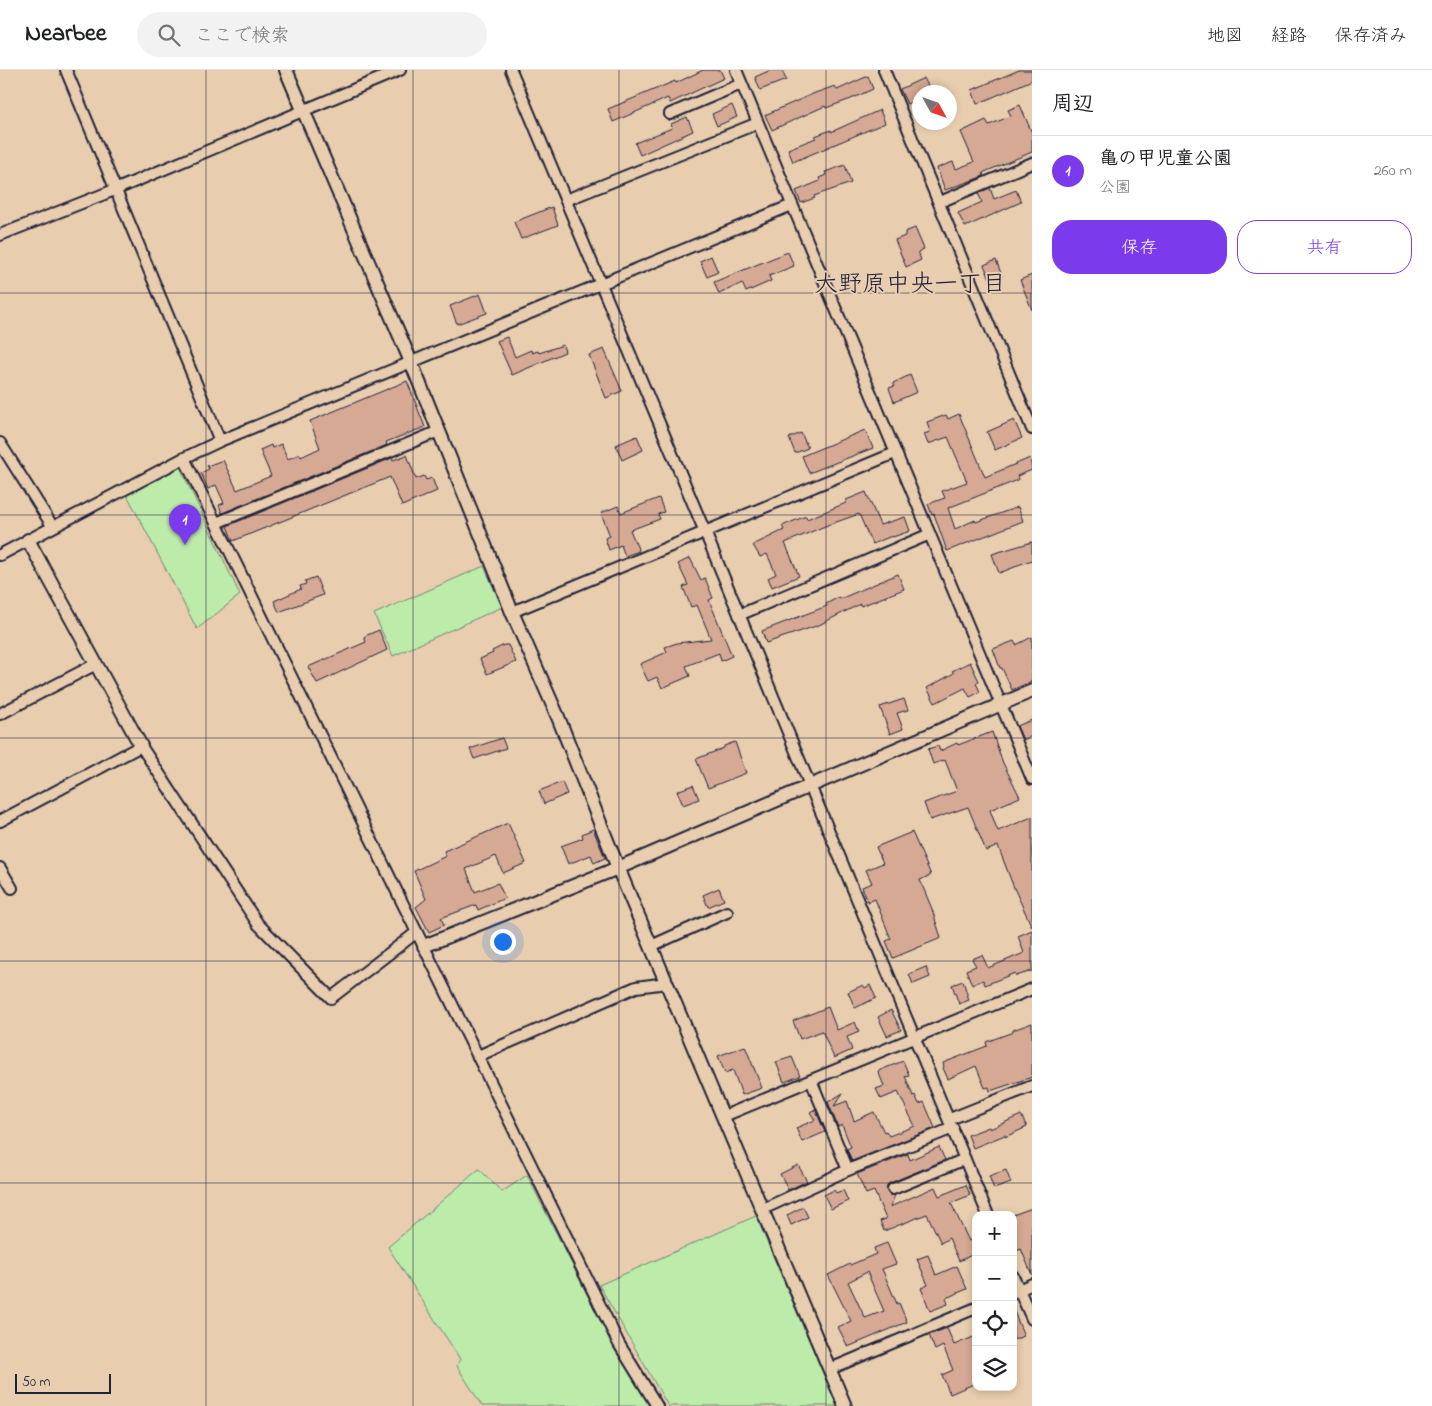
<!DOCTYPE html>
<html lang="ja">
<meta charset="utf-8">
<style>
:root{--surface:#fff;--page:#f2f2f2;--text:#202124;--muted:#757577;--line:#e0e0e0;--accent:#7c3aed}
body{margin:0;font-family:"Indie Flower","Klee One",sans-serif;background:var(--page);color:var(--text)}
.controls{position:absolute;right:15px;bottom:15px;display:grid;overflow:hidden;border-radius:10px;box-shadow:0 2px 8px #0003}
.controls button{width:45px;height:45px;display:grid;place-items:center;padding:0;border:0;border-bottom:1px solid var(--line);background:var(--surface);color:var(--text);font:25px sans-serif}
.compass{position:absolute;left:912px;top:15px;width:45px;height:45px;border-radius:50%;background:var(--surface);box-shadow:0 2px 8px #0003;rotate:130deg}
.scale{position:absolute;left:15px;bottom:12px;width:96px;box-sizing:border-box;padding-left:5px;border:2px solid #22223b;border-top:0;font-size:14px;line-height:18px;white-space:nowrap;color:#22223b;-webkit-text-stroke:4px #e8ceaf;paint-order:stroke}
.you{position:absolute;left:502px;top:871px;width:18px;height:18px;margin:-12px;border:4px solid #fff;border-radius:50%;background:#1a73e8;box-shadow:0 0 0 8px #1a73e833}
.badge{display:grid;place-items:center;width:32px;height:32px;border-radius:50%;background:var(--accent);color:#fff;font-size:16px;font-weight:700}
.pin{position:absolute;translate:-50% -41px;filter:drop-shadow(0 1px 2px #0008)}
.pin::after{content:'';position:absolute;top:26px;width:18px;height:15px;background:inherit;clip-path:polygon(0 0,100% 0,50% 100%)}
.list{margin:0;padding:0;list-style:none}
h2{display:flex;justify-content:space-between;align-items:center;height:65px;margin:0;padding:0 20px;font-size:21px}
h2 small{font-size:16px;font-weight:400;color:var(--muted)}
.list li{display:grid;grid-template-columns:32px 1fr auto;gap:15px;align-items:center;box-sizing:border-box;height:70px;padding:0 20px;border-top:1px solid var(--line)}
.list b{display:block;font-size:19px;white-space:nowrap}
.list p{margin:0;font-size:16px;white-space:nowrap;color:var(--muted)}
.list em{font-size:16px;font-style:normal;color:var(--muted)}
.actions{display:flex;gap:10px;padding:15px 20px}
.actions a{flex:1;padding:11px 0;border:1px solid var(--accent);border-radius:20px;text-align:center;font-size:18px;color:var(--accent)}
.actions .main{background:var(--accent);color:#fff}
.icon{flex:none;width:28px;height:28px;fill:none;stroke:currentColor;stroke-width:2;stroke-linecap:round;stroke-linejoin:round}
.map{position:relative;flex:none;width:1032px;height:1336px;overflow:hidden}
header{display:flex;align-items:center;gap:30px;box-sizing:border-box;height:70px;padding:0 25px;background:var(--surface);border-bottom:1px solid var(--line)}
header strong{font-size:24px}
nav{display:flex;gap:28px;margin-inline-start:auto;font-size:18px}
.search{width:350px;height:45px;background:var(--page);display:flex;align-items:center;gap:12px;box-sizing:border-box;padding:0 18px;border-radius:28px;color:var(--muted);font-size:19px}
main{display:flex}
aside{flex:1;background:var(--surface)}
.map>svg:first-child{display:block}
</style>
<header>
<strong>Nearbee</strong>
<div class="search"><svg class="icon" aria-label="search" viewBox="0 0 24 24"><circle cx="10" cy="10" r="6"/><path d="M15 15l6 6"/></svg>ここで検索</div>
<nav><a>地図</a><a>経路</a><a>保存済み</a></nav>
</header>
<main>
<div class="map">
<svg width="1032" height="1336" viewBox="0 0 1032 1336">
<rect width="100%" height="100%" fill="#e8ceaf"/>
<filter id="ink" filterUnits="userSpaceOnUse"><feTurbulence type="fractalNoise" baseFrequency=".02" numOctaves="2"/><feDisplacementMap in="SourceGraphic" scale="10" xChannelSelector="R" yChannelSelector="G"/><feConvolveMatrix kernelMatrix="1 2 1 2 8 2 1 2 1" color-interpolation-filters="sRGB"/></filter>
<g filter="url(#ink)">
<!-- green -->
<path fill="#bcebaa" stroke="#6f8672" d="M180,397L240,525L197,559L127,425Z
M484,496L502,537L393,586L374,544Z
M479,1099L502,1122L527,1105L611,1272L650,1336H482L457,1296L460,1289L388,1177Z
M756,1146L837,1336H668L599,1215Z"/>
<!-- building -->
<path fill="#d6a994" stroke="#22223b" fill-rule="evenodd" d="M703,0H720L724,8L670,33L668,28L613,52L608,39L675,11L676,13Z
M771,0H782L786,10L760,20L755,7Z
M1019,0H1032V10L977,34L972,20Z
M868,6L873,19L851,29L826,38L825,36L772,60L765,45L815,23L835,16L837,20Z
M924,8L931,22H920V28L907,34L900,19Z
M732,35L737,47L717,56L712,44Z
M1020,35L1032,63V82L987,101L983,103L984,106L945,120L937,98L953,92L956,99L974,92L961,62L986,50L989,55L1011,46L1008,40Z
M880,40L885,53L793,92L788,79L816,68L815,66L831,60V62Z
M687,47L693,61L640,85L635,73L672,58L671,54Z
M845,95L851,113L814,126L815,128L801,133L796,121L820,111L819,108L826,105L825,102Z
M990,118L994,129L1016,120L1021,132L965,157L958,143L982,132L978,123Z
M552,137L558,155L521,169L514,152Z
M915,158L924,179L918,182L921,190L906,197L895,170L905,166V162Z
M788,182L794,196L769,206L771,211L746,222L742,213L719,224L714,212Z
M711,186L718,202L707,207L700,191Z
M996,190L1002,206L991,211L984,195Z
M1032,205V240L1020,210Z
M480,224L487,243L457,254L450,236Z
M507,267L515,287L531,280L532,283L538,281L539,283L563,275L565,282L512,305L497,271Z
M604,279L622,321L606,328L589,285Z
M910,305L917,322L894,332L889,318L895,316L893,313Z
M407,311L425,357L386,372L387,375L222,443L219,435L224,433L216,415L208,419L201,403L209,399L207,396L223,390L237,420L271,406L260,380L271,375L272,378L281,374L288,389L300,384L301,387L320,378L310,351Z
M959,344L985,407L1030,388L1032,400L1017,406L1018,410L948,438L955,459L975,450L976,452L1018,437L1023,451L947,481L934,444L932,445L928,434L945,428L942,421L967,412L948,367L928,374L924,364L930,362L927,352L946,345L948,349Z
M1014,350L1022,368L995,380L987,362Z
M865,360L873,378L809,403L802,386Z
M801,363L808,378L795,383L789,368Z
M637,366L643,380L622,390L616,375Z
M407,385L416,409L424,406L426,410L432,408L437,421L402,436L390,407L233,471L227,456L392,388L393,390Z
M866,422L880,455L905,447L910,461L893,467L892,466L872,474L859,444L825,456L785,473L799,506L772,517L768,508L776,504L767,484L760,487L753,475L784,460L782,456L806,446L807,449L846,433V430Z
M659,428L664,442L658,444L660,449L630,460L639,481L625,486L621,475L609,480L605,468L610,466L601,443L618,436L621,443Z
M1032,472V490L1015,496V497L999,503L992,484Z
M690,488L701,510L705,508L713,528L709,530L732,586L721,591L719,583L686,596L690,606L662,618L657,607L648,611L640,594L667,582L665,577L677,573L711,569L697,535L691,537L683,517L688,515L678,494Z
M898,504L904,519L861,536L860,534L819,555L766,573L762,561L827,536L826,534L839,527L840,529Z
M316,507L323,525L279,542L274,531L301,519L300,516L306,514L305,511Z
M379,560L387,580L317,613L308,597L366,572L364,567L365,566Z
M1032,567V611L1012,620L1002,598H1000L993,579L1014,571L1016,575Z
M504,575H508L516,592L487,604L480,589L493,583L492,581Z
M970,592L979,611L976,613L980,622L970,627L965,618L935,633L927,618L954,603L952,601Z
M904,629L908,640L897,643L903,659L890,664L880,637Z
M1032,650V666L1023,670L1017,656Z
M992,662L1003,693L1020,727L990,740L997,759L998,761L1032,747V857L1014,818L998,776L986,781L968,737L930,750L924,733L957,721L945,690L933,694L928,679L938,676L940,681L957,673L958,675Z
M502,668L506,678L474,689L470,679Z
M735,672L746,703L708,718L696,689L724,678V676Z
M562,712L567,724L544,734L539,721Z
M693,715L699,729L683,735L677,721Z
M508,753L526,793L503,803L496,786L466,799L475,822L498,813L505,828L478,840L476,835L441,848L444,855L429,862L416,837L426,829L414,801L446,786L444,781Z
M593,759L605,788L594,793L591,785L568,794L561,776L583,768L582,764Z
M912,762L931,805L920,810L932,839L941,868L893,888L886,871L891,869L875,829L868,832L862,817L872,813L866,800L883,793L876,777Z
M719,818L724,830L708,837L703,825Z
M1032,860V901L1016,906L1015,903L985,915L983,910L972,915L966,900L976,896L972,889L982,885L988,898L1024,883L1018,866Z
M926,897L930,907L913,914L909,904Z
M963,911L969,930L959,934L952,915Z
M863,915L865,918L870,915L876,928L855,938L848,922Z
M828,937L837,960L855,952L859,962L847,967L852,980L834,988L822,961L800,969L793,951Z
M891,940L901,960L887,966L878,947Z
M1032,953V1007L990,1021L989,1017L985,1018L976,996L948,1009L943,998L944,997L943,993L987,976L986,972L1013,962V960Z
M745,976L762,1018L742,1025L733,1000L725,1003L718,986Z
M792,987L800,1006L784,1012L776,992Z
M903,991L909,1005L905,1006L913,1026L915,1025L919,1034L924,1032L935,1058L852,1091L847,1079L851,1077L842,1055L838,1057L828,1032L843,1023L834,1036L847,1031L854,1051L874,1042L884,1062L886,1061L889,1066L915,1056L898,1022L881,1029L876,1019L884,1016L878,1001Z
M815,1039L825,1062L802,1072L796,1058L815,1050L810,1042Z
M1021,1045L1027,1057L1005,1067V1065L973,1078L968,1065L989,1057L990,1059Z
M939,1077L945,1090L890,1113L887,1115V1121L889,1125H895L890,1137L935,1117L939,1126L966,1115L970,1125L951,1133L969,1171L976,1168V1183L959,1191L949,1168L941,1173L927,1144L884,1161L880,1151L886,1149L874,1121L866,1124L857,1104L908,1084L910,1090Z
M798,1095L807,1111L788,1120L780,1104Z
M1006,1100L1011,1113L994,1119L989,1106Z
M834,1120L836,1123L843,1120L848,1131L831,1139L824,1125Z
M803,1137L808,1147L791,1155L787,1145Z
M1032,1138V1205L1021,1179L1013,1182V1145Z
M887,1173L896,1194L882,1199L897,1234L899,1233L907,1252L848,1277L838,1257L851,1251L828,1205L850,1194V1195L876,1184L874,1178ZM867,1202L884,1241L865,1248L848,1212Z
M928,1185L936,1205L957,1196L967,1219L946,1228L948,1234L930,1241L921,1218L928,1215L917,1189Z
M1013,1239L1024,1266L1013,1270Z
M947,1258L954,1275L976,1266V1313L950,1324L942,1305L953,1300L943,1276L935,1280L929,1265Z"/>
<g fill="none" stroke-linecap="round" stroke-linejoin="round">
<!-- minor casing -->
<g stroke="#22223b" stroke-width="14">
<path id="minor" d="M66,0L220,371
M511,0L705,462L988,1145
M736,0L1032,709
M884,0L1032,359
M670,44L741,14
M566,130L758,53
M940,132L1032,93
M0,165L117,119L400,0
M0,373L53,457
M184,388L619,1274L657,1336
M216,453L439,361
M0,485L184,388L220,371L792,135
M512,542L895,383
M739,545L930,464
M0,644L96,594
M0,751L141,676L258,854L331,928L417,862
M0,798L12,818
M651,876L727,842
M478,986L636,917L667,913
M811,1010L848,1100
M724,1046L1032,919
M950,1049L1032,1016
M893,1119L965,1089
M763,1139L848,1100L953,1058
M1013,1206L1032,1249
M1015,1222L1032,1214
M830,1299L976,1238"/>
</g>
<!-- tertiary casing -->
<g stroke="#22223b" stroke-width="16">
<path id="tertiary" d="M286,0L411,292L512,542L558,647L618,798L845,1336
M28,470L141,676
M424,876L618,798L1032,621"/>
</g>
<!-- minor -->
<use href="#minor" stroke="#e8ceaf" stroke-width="10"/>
<!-- tertiary -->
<use href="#tertiary" stroke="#e8ceaf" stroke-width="12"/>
</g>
</g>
<!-- grid -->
<path fill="none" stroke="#22223b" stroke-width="1" stroke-opacity="0.55" d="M206,0V1336M413,0V1336M619,0V1336M826,0V1336M0,223H1032M0,445H1032M0,668H1032M0,891H1032M0,1113H1032"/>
<g text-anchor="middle" stroke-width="4" stroke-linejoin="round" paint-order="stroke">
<!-- neighbourhood labels -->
<g font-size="24" fill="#22223b" stroke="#e8ceaf">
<text x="910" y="221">大野原中央一丁目</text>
</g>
</g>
</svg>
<div class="controls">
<button>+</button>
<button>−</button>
<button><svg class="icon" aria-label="locate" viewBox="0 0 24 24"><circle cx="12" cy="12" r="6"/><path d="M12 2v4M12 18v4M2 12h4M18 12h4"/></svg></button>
<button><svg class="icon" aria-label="layers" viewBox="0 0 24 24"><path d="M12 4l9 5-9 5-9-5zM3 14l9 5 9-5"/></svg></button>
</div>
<svg class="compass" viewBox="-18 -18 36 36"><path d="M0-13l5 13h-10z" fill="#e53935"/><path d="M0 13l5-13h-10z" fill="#757577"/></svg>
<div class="scale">50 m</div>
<div class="you"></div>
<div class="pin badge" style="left:185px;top:475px">1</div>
</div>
<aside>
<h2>周辺<small></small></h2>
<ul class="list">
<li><span class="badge">1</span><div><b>亀の甲児童公園</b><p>公園</p></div><em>260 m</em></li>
</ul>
<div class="actions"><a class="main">保存</a><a>共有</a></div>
</aside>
</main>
